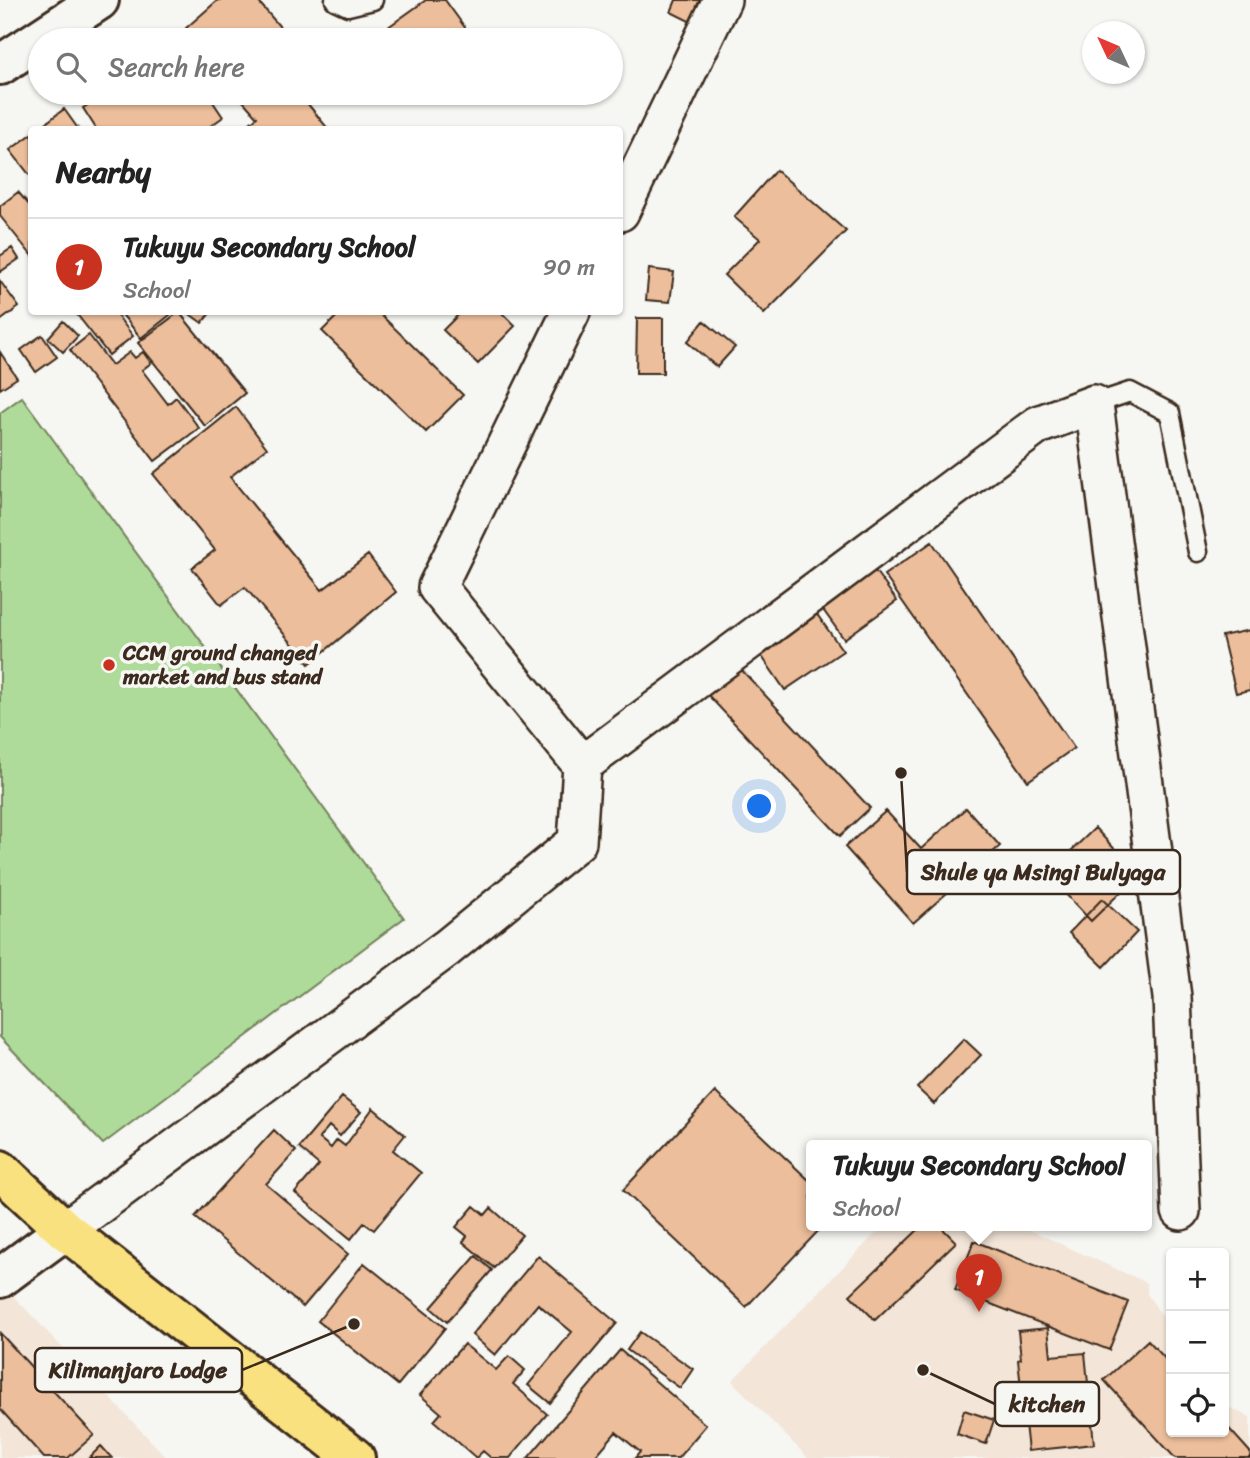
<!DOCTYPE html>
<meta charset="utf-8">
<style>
:root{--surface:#fff;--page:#f6f6f6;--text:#222;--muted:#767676;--line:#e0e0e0;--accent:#c8321e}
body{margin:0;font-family:Sriracha,sans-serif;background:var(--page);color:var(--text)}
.controls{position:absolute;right:21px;bottom:21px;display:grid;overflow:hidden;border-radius:7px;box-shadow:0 2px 5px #0004}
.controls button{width:63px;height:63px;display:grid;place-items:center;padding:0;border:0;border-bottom:2px solid var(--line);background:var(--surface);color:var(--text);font:35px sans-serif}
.compass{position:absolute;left:1082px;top:21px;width:63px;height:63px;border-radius:50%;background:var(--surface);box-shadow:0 2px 5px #0004;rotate:314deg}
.you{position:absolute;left:760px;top:807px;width:24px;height:24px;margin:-18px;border:5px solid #fff;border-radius:50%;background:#1a73e8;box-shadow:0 0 0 10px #1a73e833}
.badge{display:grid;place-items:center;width:46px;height:46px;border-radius:50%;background:var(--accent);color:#fff;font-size:23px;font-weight:700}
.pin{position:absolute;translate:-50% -58px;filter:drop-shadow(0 2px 4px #0008)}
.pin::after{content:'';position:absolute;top:37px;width:24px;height:21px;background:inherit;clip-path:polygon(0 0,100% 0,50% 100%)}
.popup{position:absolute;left:806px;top:1140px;width:346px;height:91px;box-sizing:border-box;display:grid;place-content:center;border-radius:7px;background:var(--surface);filter:drop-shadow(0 2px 5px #0005);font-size:23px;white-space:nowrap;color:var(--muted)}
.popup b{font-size:26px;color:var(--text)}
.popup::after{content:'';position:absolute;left:50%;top:100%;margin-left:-14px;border:14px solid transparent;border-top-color:var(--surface)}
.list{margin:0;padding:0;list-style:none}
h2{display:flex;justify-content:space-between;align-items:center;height:91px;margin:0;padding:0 28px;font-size:30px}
h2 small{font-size:23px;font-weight:400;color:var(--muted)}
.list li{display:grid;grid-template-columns:46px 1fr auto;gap:21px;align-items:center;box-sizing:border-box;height:98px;padding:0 28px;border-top:2px solid var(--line)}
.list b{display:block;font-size:26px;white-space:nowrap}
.list p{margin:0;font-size:23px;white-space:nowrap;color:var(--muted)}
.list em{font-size:23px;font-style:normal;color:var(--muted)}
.icon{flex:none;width:38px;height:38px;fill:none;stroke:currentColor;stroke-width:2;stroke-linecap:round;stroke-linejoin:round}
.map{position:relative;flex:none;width:1250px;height:1458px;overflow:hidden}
.search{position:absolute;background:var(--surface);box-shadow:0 2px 5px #0004;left:28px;top:28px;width:595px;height:77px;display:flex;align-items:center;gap:18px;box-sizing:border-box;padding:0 24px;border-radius:38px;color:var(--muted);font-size:26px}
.panel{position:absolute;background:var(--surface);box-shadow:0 2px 5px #0004;left:28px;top:126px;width:595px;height:189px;border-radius:7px}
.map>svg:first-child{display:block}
</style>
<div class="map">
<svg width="1250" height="1458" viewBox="0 0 1250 1458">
<rect width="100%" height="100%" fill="#f6f6f2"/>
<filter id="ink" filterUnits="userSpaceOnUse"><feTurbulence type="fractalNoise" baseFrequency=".0143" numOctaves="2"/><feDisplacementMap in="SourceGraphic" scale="14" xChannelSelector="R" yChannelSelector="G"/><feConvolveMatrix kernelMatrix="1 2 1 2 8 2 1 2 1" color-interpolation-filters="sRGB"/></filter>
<g filter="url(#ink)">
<!-- built -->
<path fill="#f3e5d8" d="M883,1226H1021L1147,1283V1294L1171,1329V1432H1224V1405L1250,1417V1458H808L732,1381Z
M0,1282L167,1458H0Z"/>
<!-- green -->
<path fill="#aedb9a" stroke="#74825c" stroke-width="2" d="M22,397L404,918L103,1144L0,1037V413Z"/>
<!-- building -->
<path fill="#ecbe9b" stroke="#3b2a1e" stroke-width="2" d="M218,0H257L280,27L265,40H197L186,28Z
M426,0H445L474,40H370Z
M676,0H701L691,22L671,12Z
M107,93H207L223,117L205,130H97L83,108Z
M236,93H299L329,130H242L257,117Z
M64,109L79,130H37Z
M32,134V178L10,150Z
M776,170L846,231L764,314L724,275L760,239L734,217Z
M18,192L32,208V256L0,216V206Z
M12,248L19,259L0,272V256Z
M649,269L674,272L670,302L646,300Z
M0,281L19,307L0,321Z
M75,312H118L116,314L133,336L109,355Z
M120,312H167L170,315L141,338Z
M179,312L245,393L205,426L138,343Z
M187,312H211L202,323Z
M341,312H378L463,395L426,432L322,331Z
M461,312H501L515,326L478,364L443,330Z
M637,318H663V373H636Z
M63,321L78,336L63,352L48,338Z
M704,321L735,347L717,367L687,342Z
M42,335L57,357L36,372L21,350Z
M89,335L112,365L130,352L135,358L143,352L151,363L142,370L168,404L176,397L199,428L155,461L70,350Z
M0,352L17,378L0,389Z
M236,407L267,448L230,477L322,590L368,555L396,592L309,664L245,587L221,605L192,568L215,550L153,474Z
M932,542L1074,748L1028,781L884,575Z
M868,561L897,601L844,639L816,600Z
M811,606L843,651L785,690L754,645Z
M1250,630V690L1236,693L1222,636Z
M737,665L870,808L840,836L707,694Z
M966,808L1000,846L913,923L845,847L886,811L921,849Z
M1095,828L1123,858L1110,871L1126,887L1091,921L1047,874Z
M1102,899L1137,932L1104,967L1069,933Z
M964,1039L981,1055L934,1104L917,1088Z
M715,1092L811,1182V1226H823L746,1307L623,1190Z
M342,1097L361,1112L340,1136L329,1126L319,1138L331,1148L337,1140L345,1146L373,1108L405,1135L393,1150L421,1173L374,1230L364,1223L351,1239L295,1193L319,1165L299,1148Z
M274,1130L296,1151L266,1184L348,1254L303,1307L195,1217Z
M474,1206L485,1215L491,1208L522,1235L494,1268L463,1242L467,1236L456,1227Z
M922,1226H940L956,1242L875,1320L850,1295Z
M974,1241L1128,1302L1109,1350L955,1290Z
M476,1256L492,1270L447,1322L431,1308Z
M538,1256L617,1323L550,1403L528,1385L572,1332L538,1304L495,1355L472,1335Z
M364,1263L445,1328L398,1385L318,1321Z
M1048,1328L1051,1356L1085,1353L1094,1444L1028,1451L1018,1360L1021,1359L1018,1331Z
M640,1332L693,1369L680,1388L627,1350Z
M0,1333L94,1435L68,1458H44L0,1409Z
M1148,1340L1171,1365V1432H1224V1423L1250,1452V1458H1175L1104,1380Z
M464,1344L496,1370L509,1356L525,1370L513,1384L547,1414L510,1458H491L483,1451L476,1458L434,1421L441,1413L420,1395Z
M620,1350L706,1425L678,1458H635L640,1452L616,1432L594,1458H528Z
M964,1410L994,1420L986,1444L957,1434Z
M101,1446L112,1458H89Z"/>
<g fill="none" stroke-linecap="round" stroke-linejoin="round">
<!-- lane casing -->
<g stroke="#3b2a1e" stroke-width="23">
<path id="lane" d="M335,0L348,6L373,0
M1094,404L1130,392L1170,413L1198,552"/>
</g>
<!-- street casing -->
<g stroke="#3b2a1e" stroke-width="42">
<path id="street" d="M620,212L722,0
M582,765L1038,425L1094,404L1172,997L1181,1211
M65,1230L447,948L577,842L582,765L437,587L571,312"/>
</g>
<!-- secondary casing -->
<g stroke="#3b2a1e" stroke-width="44">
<path id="secondary" d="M0,65L99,0
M0,1278L65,1230"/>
</g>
<!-- highway casing -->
<g stroke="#3b2a1e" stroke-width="44">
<path id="highway" d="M0,1170L65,1230L355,1458"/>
</g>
<!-- lane -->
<use href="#lane" stroke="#f6f6f2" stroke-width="18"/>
<!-- street -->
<use href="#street" stroke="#f6f6f2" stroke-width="37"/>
<!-- secondary -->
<use href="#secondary" stroke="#f6f6f2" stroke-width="38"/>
<!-- highway -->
<use href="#highway" stroke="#fae180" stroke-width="38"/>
</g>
</g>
<!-- markers -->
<circle fill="#c8321e" stroke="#f6f6f2" stroke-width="2.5" cx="109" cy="665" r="7"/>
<g text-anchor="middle" stroke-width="7" stroke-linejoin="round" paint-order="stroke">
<!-- poi labels -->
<g font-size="21" font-weight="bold" fill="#3b2a1e" stroke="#f6f6f2" text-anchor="start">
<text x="123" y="660">CCM ground changed<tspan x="123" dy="24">market and bus stand</tspan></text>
</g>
</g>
<!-- callouts -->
<path fill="none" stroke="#3b2a1e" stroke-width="2.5" d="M901 773L907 872M354 1324L242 1370M923 1370L995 1404"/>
<g fill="#3b2a1e" stroke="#f6f6f2" stroke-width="2.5">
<circle cx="901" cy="773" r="7"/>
<circle cx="354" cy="1324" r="7"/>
<circle cx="923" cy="1370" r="7"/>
</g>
<g fill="#f6f6f2" stroke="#3b2a1e" stroke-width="2.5">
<rect x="907" y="850" width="273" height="44" rx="7"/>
<rect x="35" y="1348" width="207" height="44" rx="7"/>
<rect x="995" y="1382" width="104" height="44" rx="7"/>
</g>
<g font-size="23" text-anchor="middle" font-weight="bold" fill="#3b2a1e">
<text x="1043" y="880">Shule ya Msingi Bulyaga</text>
<text x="138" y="1378">Kilimanjaro Lodge</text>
<text x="1047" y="1412">kitchen</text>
</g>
</svg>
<div class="controls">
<button>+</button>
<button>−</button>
<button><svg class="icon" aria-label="locate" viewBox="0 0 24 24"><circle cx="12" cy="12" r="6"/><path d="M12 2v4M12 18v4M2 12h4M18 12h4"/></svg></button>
</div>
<svg class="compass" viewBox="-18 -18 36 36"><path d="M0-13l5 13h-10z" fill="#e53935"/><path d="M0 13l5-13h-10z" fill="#767676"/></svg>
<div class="you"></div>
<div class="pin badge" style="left:979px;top:1312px">1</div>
<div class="popup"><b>Tukuyu Secondary School</b>School</div>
<div class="search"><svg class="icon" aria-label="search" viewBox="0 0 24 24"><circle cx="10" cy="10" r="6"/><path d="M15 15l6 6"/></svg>Search here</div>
<section class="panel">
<h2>Nearby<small></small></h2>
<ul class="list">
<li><span class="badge">1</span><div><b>Tukuyu Secondary School</b><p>School</p></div><em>90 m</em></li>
</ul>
</section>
</div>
